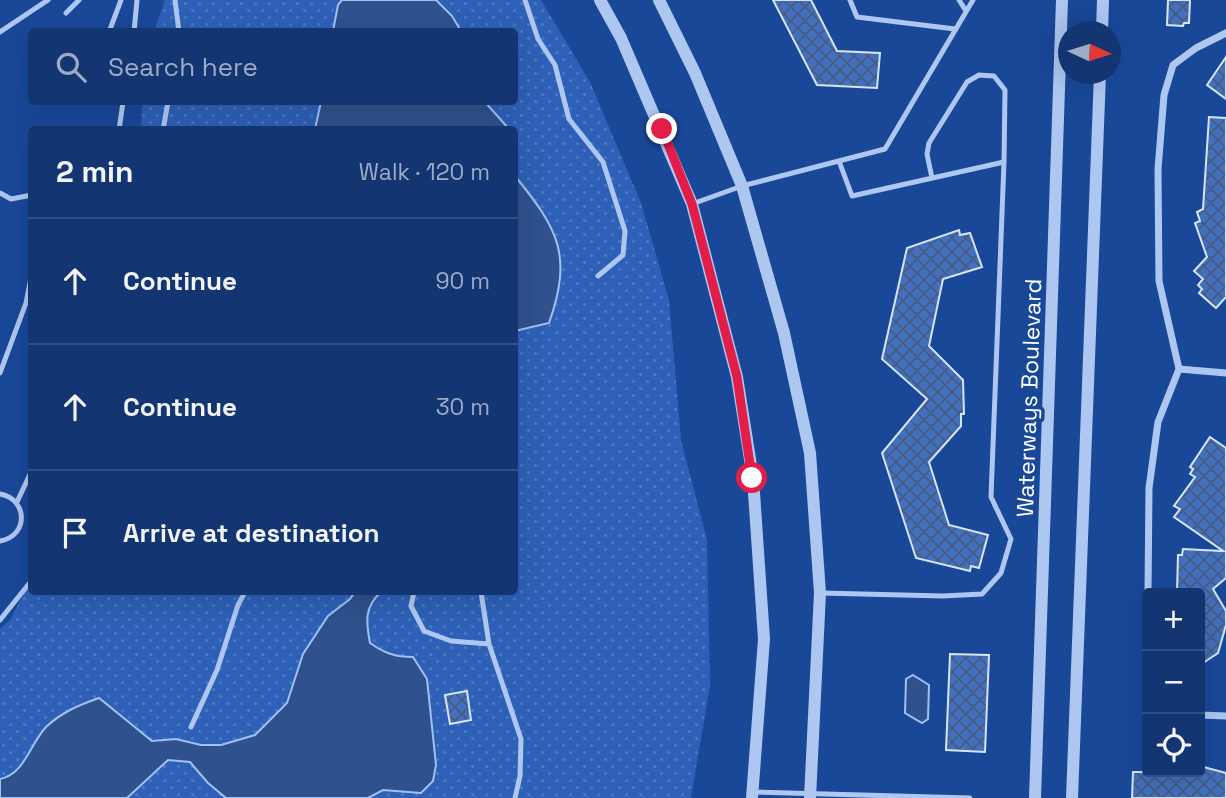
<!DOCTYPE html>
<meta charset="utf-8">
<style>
:root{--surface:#133673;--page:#20417b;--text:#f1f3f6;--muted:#9dabc4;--line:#325085}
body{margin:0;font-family:"Space Grotesk",sans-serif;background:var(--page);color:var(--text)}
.controls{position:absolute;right:21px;bottom:21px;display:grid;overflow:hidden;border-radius:7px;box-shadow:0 7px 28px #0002}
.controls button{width:63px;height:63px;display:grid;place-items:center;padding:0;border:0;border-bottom:2px solid var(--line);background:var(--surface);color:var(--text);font:35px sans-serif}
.compass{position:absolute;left:1058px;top:21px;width:63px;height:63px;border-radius:50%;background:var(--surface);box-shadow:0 7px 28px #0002;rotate:94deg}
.stop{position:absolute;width:21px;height:21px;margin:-16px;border:5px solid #e11d48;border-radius:50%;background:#fff}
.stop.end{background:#e11d48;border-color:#fff;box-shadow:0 2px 7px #0008}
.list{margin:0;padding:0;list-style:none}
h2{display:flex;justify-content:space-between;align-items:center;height:91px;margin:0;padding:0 28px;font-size:30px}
h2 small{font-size:23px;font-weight:400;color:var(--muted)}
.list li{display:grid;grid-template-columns:46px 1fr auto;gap:21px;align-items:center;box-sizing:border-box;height:126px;padding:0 28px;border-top:2px solid var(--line)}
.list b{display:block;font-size:26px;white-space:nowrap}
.list em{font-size:23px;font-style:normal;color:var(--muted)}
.icon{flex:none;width:38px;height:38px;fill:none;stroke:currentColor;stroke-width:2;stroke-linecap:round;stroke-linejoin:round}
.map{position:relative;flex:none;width:1226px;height:798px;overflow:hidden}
.search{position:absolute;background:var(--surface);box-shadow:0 7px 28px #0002;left:28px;top:28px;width:490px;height:77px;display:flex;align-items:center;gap:18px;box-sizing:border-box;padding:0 24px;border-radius:7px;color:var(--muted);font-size:26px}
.panel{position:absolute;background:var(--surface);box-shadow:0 7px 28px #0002;left:28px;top:126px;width:490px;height:469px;border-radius:7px}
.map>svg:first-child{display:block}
</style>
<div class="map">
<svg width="1226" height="798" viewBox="0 0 1226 798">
<defs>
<pattern id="grass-dots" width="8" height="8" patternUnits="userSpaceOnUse" patternTransform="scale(1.75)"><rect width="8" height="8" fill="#2d60b6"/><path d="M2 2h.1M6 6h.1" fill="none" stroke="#4c78c1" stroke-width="1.8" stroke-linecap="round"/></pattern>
<pattern id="building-cross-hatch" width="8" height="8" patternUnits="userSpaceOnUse" patternTransform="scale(1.75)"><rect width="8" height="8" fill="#4270c0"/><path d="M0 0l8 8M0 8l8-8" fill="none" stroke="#485c80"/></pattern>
</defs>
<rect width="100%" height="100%" fill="#194899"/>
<!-- grass -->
<path fill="url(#grass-dots)" d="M165,0H541L590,82L641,203L669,300L681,440L707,540L710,685L691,798H0V629L10,620L31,579L32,592H514V130L141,129L142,102H514V32L154,31Z"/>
<!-- water -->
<path fill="#2f518d" stroke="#a0c1f3" stroke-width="2" d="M342,0H436L452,16L461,31H333L338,5Z
M321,102H485L509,129H315Z
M515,176C558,229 573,255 549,323L515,331Z
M355,592H381C364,607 366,622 370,643C384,653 395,657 413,657L427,679L436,765L433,781L421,793L383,790L368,798H226L208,783L190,762L168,760L127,798H0V779C24,775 30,744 46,727C62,712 79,705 99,698L152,741L176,739L201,745H221L255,735L287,703L303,654L328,616L350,599Z
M913,675L929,685L928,719L922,723L905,713L906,679Z"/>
<!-- building -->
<path fill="url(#building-cross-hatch)" stroke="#d5e4fc" stroke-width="2" d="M773,0H811L837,51L880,53L877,88L817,85Z
M1168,0H1190L1189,23H1184L1183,26L1167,25Z
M1226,57V99L1207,85Z
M1209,117L1226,118V297L1216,308L1199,293L1202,289L1198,285L1203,279L1194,271L1207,257L1195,223L1200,221L1197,212L1203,209Z
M959,230L960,235L970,233L982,267L943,279L929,346L963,380L964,414H961V426L929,462L949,525L988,535L979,568L971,566L970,571L916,558L882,453L927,399L882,359L907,248Z
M1210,437L1226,448V578L1213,589L1226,611V625L1218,653L1200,665V593L1177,592L1178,555H1182L1183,549L1223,551L1174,517L1180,509L1174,506L1195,477L1190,474L1193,469L1190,467Z
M950,654L989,655L985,752L946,750Z
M467,691L471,720L450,724L445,695Z
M1200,766L1226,773V798H1132L1133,772H1200Z"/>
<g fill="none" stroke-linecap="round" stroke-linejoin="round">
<!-- service -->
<path stroke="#aec7f1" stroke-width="5" d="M175,0L179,32
M525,0L538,39L555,65L569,119L603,162L625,231L623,255L598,276
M850,0L857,17L955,29
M959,0L966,11
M66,13L79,0
M0,32L48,0
M109,32L121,0
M134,32L137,0
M119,130L123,102
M163,130L168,102
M932,178L927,154L929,143L967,82L979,75L994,76L1005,90L1004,162
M0,193L11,199L32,195
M692,204L742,186L885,149L973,0
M0,373L26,303L32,273
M0,494C28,499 29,536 0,541
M17,502L32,470
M414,592L411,606L424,631L451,641L489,644
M481,592L489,644L521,739L520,776L515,798
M821,593L943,596L982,594L1001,573L1011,539L991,497L1004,162L852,196L839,161
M0,620L32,580
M191,727L217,670L238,605L245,592
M753,792L970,798"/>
<!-- minor -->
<path stroke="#aec7f1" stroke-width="7" d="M1179,369L1226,373
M1148,593L1149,488L1158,422L1179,369L1159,281L1158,169L1164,95L1173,65L1196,48L1226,33
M1200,715L1226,716"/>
<!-- tertiary -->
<path stroke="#aec7f1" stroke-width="12" d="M600,0L621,38L692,204L737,377L753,478L764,639L752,798
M659,0L695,73L742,186L784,333L810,453L820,593L810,798
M1102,32L1103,0
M1035,798L1062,0
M1072,798L1100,74"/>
</g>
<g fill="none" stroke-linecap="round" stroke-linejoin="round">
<!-- route -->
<path stroke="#e11d48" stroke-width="9" d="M662,129L692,204L737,377L752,478"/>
</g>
<g text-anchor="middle" stroke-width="7" stroke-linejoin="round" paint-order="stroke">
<!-- street labels -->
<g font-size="23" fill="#fff" stroke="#194899">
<text transform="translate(1029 398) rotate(-88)" y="8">Waterways Boulevard</text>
</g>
</g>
</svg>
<div class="controls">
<button>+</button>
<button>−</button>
<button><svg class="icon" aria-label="locate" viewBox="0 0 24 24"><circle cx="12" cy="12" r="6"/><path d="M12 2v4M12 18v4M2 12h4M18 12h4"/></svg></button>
</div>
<svg class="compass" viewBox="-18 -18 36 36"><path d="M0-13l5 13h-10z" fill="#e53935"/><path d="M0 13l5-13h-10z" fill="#9dabc4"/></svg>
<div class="stop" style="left:752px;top:478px"></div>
<div class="stop end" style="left:662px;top:129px"></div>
<div class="search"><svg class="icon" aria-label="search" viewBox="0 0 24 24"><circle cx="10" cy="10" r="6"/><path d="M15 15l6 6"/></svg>Search here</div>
<section class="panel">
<h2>2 min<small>Walk · 120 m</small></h2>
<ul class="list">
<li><svg class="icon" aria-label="ahead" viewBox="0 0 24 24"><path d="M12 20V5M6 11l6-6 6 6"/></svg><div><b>Continue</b></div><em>90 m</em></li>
<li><svg class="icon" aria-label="ahead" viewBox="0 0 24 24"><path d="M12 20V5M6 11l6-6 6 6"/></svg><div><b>Continue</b></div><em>30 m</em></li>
<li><svg class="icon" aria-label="arrive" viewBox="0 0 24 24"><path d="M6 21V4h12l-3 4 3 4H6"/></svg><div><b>Arrive at destination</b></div></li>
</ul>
</section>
</div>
